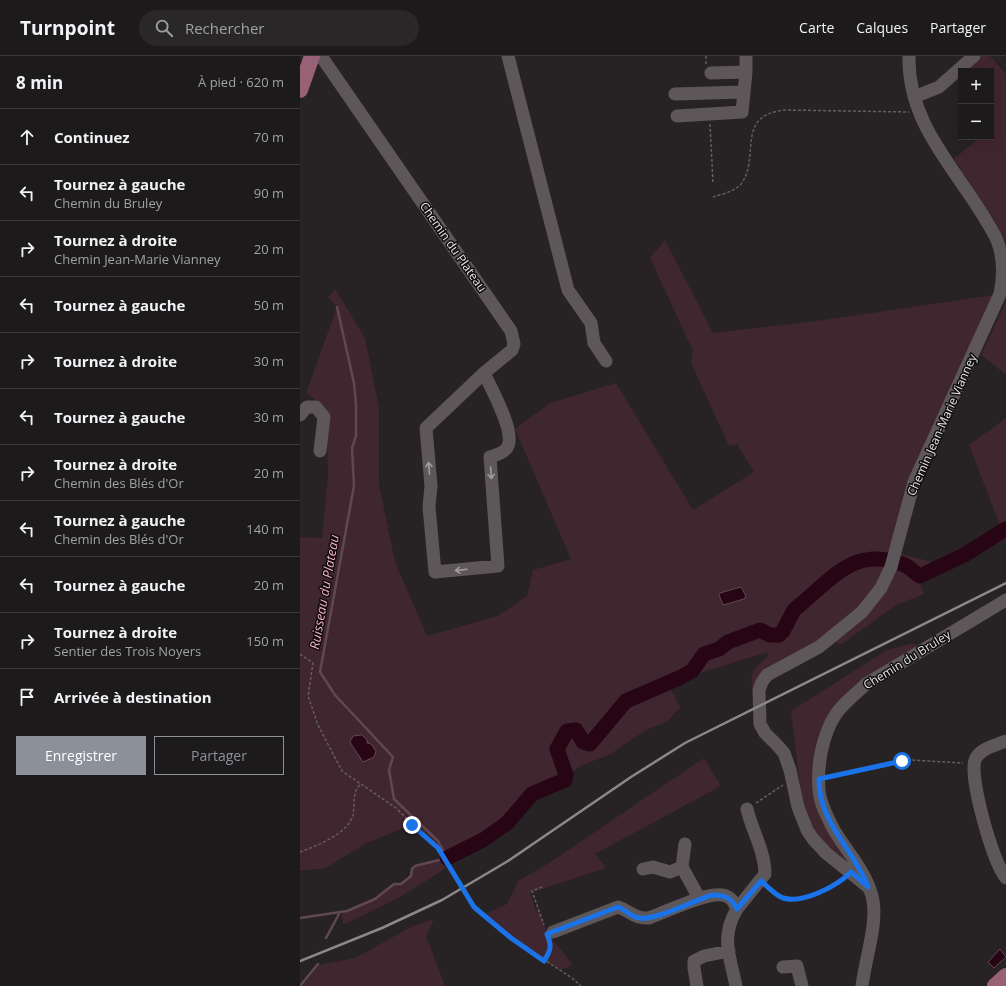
<!DOCTYPE html>
<html lang="fr">
<meta charset="utf-8">
<style>
:root{--surface:#1d1a1b;--page:#2a2728;--text:#f1f3f6;--muted:#a0a1a3;--line:#3b383a;--accent:#8c9099}
body{margin:0;font-family:"Open Sans",sans-serif;background:var(--page);color:var(--text)}
.controls{position:absolute;right:12px;top:12px;display:grid;overflow:hidden;border-radius:0px;box-shadow:0 4px 16px #0002}
.controls button{width:36px;height:36px;display:grid;place-items:center;padding:0;border:0;border-bottom:1px solid var(--line);background:var(--surface);color:var(--text);font:20px sans-serif}
.stop{position:absolute;width:12px;height:12px;margin:-9px;border:3px solid #1a73e8;border-radius:50%;background:#fff}
.stop.end{background:#1a73e8;border-color:#fff;box-shadow:0 1px 4px #0008}
.list{margin:0;padding:0;list-style:none}
h2{display:flex;justify-content:space-between;align-items:center;height:52px;margin:0;padding:0 16px;font-size:17px}
h2 small{font-size:13px;font-weight:400;color:var(--muted)}
.list li{display:grid;grid-template-columns:26px 1fr auto;gap:12px;align-items:center;box-sizing:border-box;height:56px;padding:0 16px;border-top:1px solid var(--line)}
.list b{display:block;font-size:15px;white-space:nowrap}
.list p{margin:0;font-size:13px;white-space:nowrap;color:var(--muted)}
.list em{font-size:13px;font-style:normal;color:var(--muted)}
.actions{display:flex;gap:8px;padding:12px 16px}
.actions a{flex:1;padding:9px 0;border:1px solid var(--accent);border-radius:0px;text-align:center;font-size:14px;color:var(--accent)}
.actions .main{background:var(--accent);color:#fff}
.icon{flex:none;width:22px;height:22px;fill:none;stroke:currentColor;stroke-width:2;stroke-linecap:round;stroke-linejoin:round}
.map{position:relative;flex:none;width:706px;height:930px;overflow:hidden}
header{display:flex;align-items:center;gap:24px;box-sizing:border-box;height:56px;padding:0 20px;background:var(--surface);border-bottom:1px solid var(--line)}
header strong{font-size:19px}
nav{display:flex;gap:22px;margin-inline-start:auto;font-size:14px}
.search{width:280px;height:36px;background:var(--page);display:flex;align-items:center;gap:10px;box-sizing:border-box;padding:0 14px;border-radius:22px;color:var(--muted);font-size:15px}
main{display:flex}
aside{flex:1;background:var(--surface)}
.map>svg:first-child{display:block}
</style>
<header>
<strong>Turnpoint</strong>
<div class="search"><svg class="icon" aria-label="search" viewBox="0 0 24 24"><circle cx="10" cy="10" r="6"/><path d="M15 15l6 6"/></svg>Rechercher</div>
<nav><a>Carte</a><a>Calques</a><a>Partager</a></nav>
</header>
<main>
<aside>
<h2>8 min<small>À pied · 620 m</small></h2>
<ul class="list">
<li><svg class="icon" aria-label="ahead" viewBox="0 0 24 24"><path d="M12 20V5M6 11l6-6 6 6"/></svg><div><b>Continuez</b></div><em>70 m</em></li>
<li><svg class="icon" aria-label="left" viewBox="0 0 24 24"><path d="M17 20v-9H6M10 6l-5 5 5 5"/></svg><div><b>Tournez à gauche</b><p>Chemin du Bruley</p></div><em>90 m</em></li>
<li><svg class="icon" aria-label="right" viewBox="0 0 24 24"><path d="M7 20v-9h11M14 6l5 5-5 5"/></svg><div><b>Tournez à droite</b><p>Chemin Jean-Marie Vianney</p></div><em>20 m</em></li>
<li><svg class="icon" aria-label="left" viewBox="0 0 24 24"><path d="M17 20v-9H6M10 6l-5 5 5 5"/></svg><div><b>Tournez à gauche</b></div><em>50 m</em></li>
<li><svg class="icon" aria-label="right" viewBox="0 0 24 24"><path d="M7 20v-9h11M14 6l5 5-5 5"/></svg><div><b>Tournez à droite</b></div><em>30 m</em></li>
<li><svg class="icon" aria-label="left" viewBox="0 0 24 24"><path d="M17 20v-9H6M10 6l-5 5 5 5"/></svg><div><b>Tournez à gauche</b></div><em>30 m</em></li>
<li><svg class="icon" aria-label="right" viewBox="0 0 24 24"><path d="M7 20v-9h11M14 6l5 5-5 5"/></svg><div><b>Tournez à droite</b><p>Chemin des Blés d'Or</p></div><em>20 m</em></li>
<li><svg class="icon" aria-label="left" viewBox="0 0 24 24"><path d="M17 20v-9H6M10 6l-5 5 5 5"/></svg><div><b>Tournez à gauche</b><p>Chemin des Blés d'Or</p></div><em>140 m</em></li>
<li><svg class="icon" aria-label="left" viewBox="0 0 24 24"><path d="M17 20v-9H6M10 6l-5 5 5 5"/></svg><div><b>Tournez à gauche</b></div><em>20 m</em></li>
<li><svg class="icon" aria-label="right" viewBox="0 0 24 24"><path d="M7 20v-9h11M14 6l5 5-5 5"/></svg><div><b>Tournez à droite</b><p>Sentier des Trois Noyers</p></div><em>150 m</em></li>
<li><svg class="icon" aria-label="arrive" viewBox="0 0 24 24"><path d="M6 21V4h12l-3 4 3 4H6"/></svg><div><b>Arrivée à destination</b></div></li>
</ul>
<div class="actions"><a class="main">Enregistrer</a><a>Partager</a></div>
</aside>
<div class="map">
<svg width="706" height="930" viewBox="0 0 706 930">
<rect width="100%" height="100%" fill="#272224"/>
<!-- green -->
<path fill="#40262f" d="M682,0H690L706,18V186L693,162L654,103L680,81H691V15H666Z
M365,184L413,277L517,265L700,238L614,426L594,506L601,498L633,506L701,472L669,389L706,362V483L630,520L617,521L624,538L596,549L542,588L537,587L532,581L454,634C446,620 457,609 468,600L467,596L368,627L380,651L367,666L346,674L309,699L280,710L266,721L261,727L232,738L207,767L183,784L144,803L137,793L112,768L65,788L25,812L0,815V481L22,482L28,418L26,352L6,337L37,251L28,241L35,233L65,282L79,352V428L95,506L127,580L198,560L227,540L233,514L271,503L215,373L250,347L316,327L393,454L454,416L437,388L429,390L391,307L393,295L350,202Z
M706,246V319L681,299Z
M614,587L617,592L527,662L518,680L515,699L514,724L558,817L515,779L502,747L491,655L587,594Z
M404,702L421,730L295,798L306,812L230,837L236,855L239,854L250,885L253,884L273,909L260,914L223,891L183,859L207,848L218,825L249,807Z
M143,804L145,813L100,841L43,869L42,856L75,843L94,828H101L111,820C115,803 128,806 143,804Z
M134,863L126,880L145,930H2L19,909L55,902L113,870Z"/>
<!-- water -->
<path fill="#270514" stroke="#604852" d="M441,531L446,540L444,543L423,549L419,539L420,537Z
M62,679L67,684V687L71,688L76,695L74,701L63,706L50,686L53,680Z
M700,893L706,901L694,912L688,906Z"/>
<g fill="none" stroke-linecap="round" stroke-linejoin="round">
<!-- stream -->
<path stroke="#604852" stroke-width="2.5" d="M0,862L47,855L75,843L94,828H101L111,820L112,813L115,810L147,802L138,785L94,743L89,714L93,701L35,639L20,616L54,430L52,392L56,380V348L54,327L37,251
M26,882L39,858
M0,930L18,908"/>
<!-- river -->
<path stroke="#270514" stroke-width="15" d="M147,802L183,784L207,767L232,738L265,724L266,719L257,693L267,675L276,674L283,686L290,688L326,645L379,622L392,615L404,598L419,593L428,586L460,574L470,579H479L483,575L494,554L501,548C536,519 556,490 605,509C611,512 614,517 620,520L664,499L706,473"/>
<!-- path -->
<path stroke="#635f60" stroke-width="1.5" stroke-dasharray="3 2" stroke-linecap="butt" d="M406,0V8
M410,68L413,127
M413,141C422,138 434,136 441,128C461,102 434,59 485,54L609,56
M0,598L13,607L8,640L18,669L42,715L96,752L137,793L168,842L183,859L211,882L272,922L281,930
M529,721L611,704L663,707
M456,747L483,729
M0,796C16,790 48,778 53,759C55,750 52,735 60,729
M468,830C472,834 477,840 483,842C502,848 526,833 542,825
M242,831L232,835L244,869
M244,905L250,895V887"/>
<!-- minor -->
<path stroke="#5d5759" stroke-width="13" d="M21,0L211,275L214,288L212,294L184,317L126,372L131,430L129,451L135,516L198,510L190,401C196,399 206,396 208,390C215,375 191,332 184,317
M208,0L268,234L291,267L294,287L306,305
M411,17L446,16
M375,38L444,36
M614,41L639,31L674,0
M377,60L442,56L446,16V0
M0,359L7,351H16L24,361L20,395
M706,685C696,689 679,693 675,704C669,722 693,807 706,822
M382,811L399,842
M343,813L353,811L370,816L382,811L385,788
M568,831L526,797L513,783L507,774L498,751L490,714L484,697L477,689L465,677L460,668L459,634L462,626L467,619L519,591L562,556L581,532L591,511L614,426L700,238C704,219 704,202 697,184C667,122 607,75 609,0
M437,853L465,818C465,795 452,775 447,753
M253,876L318,851C331,855 333,863 349,862C366,856 406,836 422,839C431,840 434,847 437,853C420,881 430,900 436,930
M483,911L497,910L502,930
M397,930L394,912V905L404,900L429,895
M562,930C565,903 579,865 572,840C565,814 547,796 534,774C528,762 520,748 519,734C517,710 522,679 536,658C544,646 556,638 566,628L706,544"/>
<!-- major -->
<path stroke="#986176" stroke-width="16" d="M0,34L12,0
M695,930L706,920"/>
<!-- rail -->
<path stroke="#8c8889" stroke-width="2.5" d="M0,905L82,872L142,844L208,805L331,721L385,687L706,527"/>
</g>
<!-- one-way arrows -->
<defs><path id="oneway-shaft" d="M-6 0H5M1.5-3L5.5 0L1.5 3" fill="none" stroke-width="1.6" stroke-linecap="round" stroke-linejoin="round"/></defs>
<g stroke="#a29d9e">
<use href="#oneway-shaft" transform="translate(129 412) rotate(-94)"/>
<use href="#oneway-shaft" transform="translate(191 417) rotate(86)"/>
<use href="#oneway-shaft" transform="translate(161 514) rotate(173)"/>
</g>
<g fill="none" stroke-linecap="round" stroke-linejoin="round">
<!-- route -->
<path stroke="#1a73e8" stroke-width="5" d="M112,769L138,792L174,851L211,882L244,905C251,894 252,890 247,878L318,851C326,854 331,861 339,862C355,865 395,844 412,839C426,839 431,842 437,853L461,825C467,830 475,839 483,842C503,848 537,830 551,816L568,831C554,794 518,765 519,723L602,705"/>
</g>
<g text-anchor="middle" stroke-width="3" stroke-linejoin="round" paint-order="stroke">
<!-- street labels -->
<g font-size="12" fill="#e6e3e4" stroke="#0f0d0d">
<text transform="translate(153 191) rotate(55)" y="4">Chemin du Plateau</text>
<text transform="translate(642 369) rotate(-66)" y="4">Chemin Jean-Marie Vianney</text>
<text transform="translate(607 604) rotate(-32)" y="4">Chemin du Bruley</text>
</g>
<!-- water labels -->
<g font-size="13" font-style="italic" fill="#f7aec8" stroke="#0f0d0d">
<text transform="translate(24 536) rotate(-80)" y="5">Ruisseau du Plateau</text>
</g>
</g>
</svg>
<div class="controls">
<button>+</button>
<button>−</button>
</div>
<div class="stop" style="left:602px;top:705px"></div>
<div class="stop end" style="left:112px;top:769px"></div>
</div>
</main>
